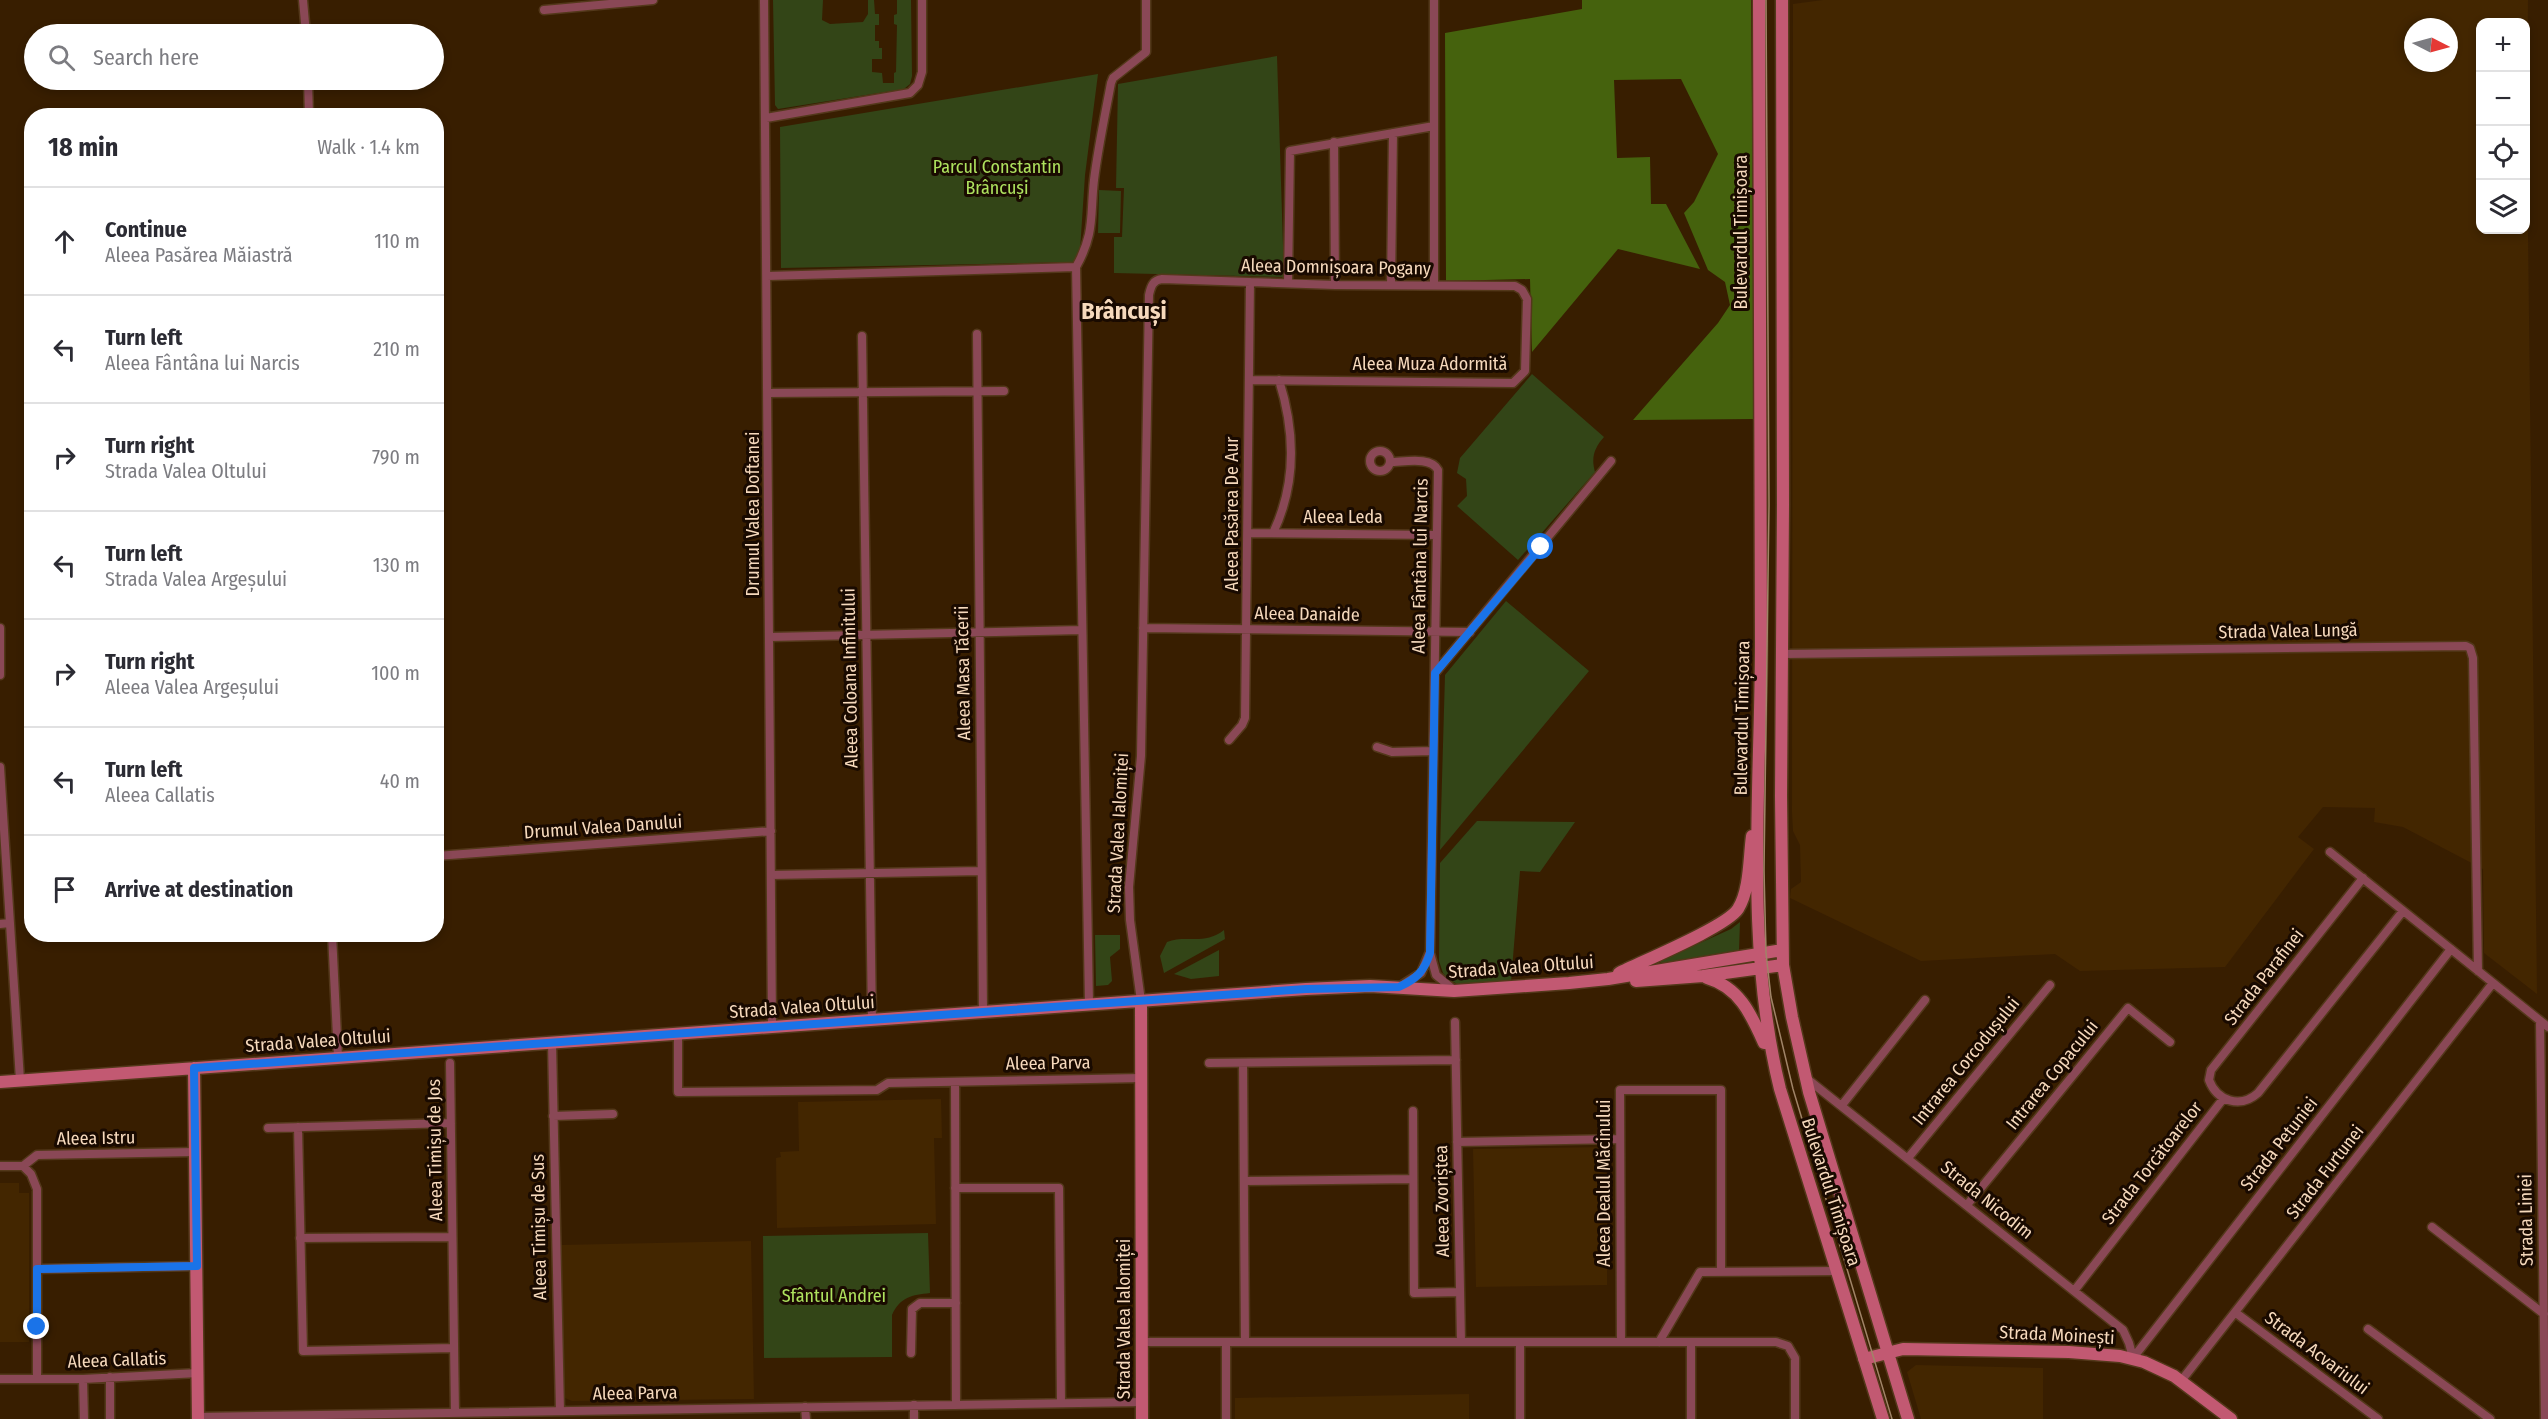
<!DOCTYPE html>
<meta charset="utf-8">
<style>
:root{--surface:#fff;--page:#f7f7f7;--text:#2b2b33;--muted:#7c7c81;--line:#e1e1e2}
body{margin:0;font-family:"Fira Sans Condensed",sans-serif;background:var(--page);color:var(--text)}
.controls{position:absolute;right:18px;top:18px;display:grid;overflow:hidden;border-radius:12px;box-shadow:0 3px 9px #0003}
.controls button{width:54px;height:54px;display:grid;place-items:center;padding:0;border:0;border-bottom:2px solid var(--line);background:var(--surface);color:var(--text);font:30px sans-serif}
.compass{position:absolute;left:2404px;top:18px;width:54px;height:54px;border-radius:50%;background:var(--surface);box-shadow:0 3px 9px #0003;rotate:96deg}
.stop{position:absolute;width:18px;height:18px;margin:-14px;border:4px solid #1a73e8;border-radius:50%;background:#fff}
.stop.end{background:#1a73e8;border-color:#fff;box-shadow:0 2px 6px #0008}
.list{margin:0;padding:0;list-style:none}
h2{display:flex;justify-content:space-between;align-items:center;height:78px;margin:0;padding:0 24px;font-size:26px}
h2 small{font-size:20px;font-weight:400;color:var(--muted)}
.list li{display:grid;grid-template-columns:39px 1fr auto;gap:18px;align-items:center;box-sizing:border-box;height:108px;padding:0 24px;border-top:2px solid var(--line)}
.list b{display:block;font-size:22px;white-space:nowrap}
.list p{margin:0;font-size:20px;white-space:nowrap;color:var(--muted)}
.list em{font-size:20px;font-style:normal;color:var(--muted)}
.icon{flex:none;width:33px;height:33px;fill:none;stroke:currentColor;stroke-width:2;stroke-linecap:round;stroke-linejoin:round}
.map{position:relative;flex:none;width:2548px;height:1419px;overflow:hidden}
.search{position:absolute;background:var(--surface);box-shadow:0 3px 9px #0003;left:24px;top:24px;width:420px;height:66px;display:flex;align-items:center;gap:15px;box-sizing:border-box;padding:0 21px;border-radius:33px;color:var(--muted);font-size:22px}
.panel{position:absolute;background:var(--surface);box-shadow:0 3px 9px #0003;left:24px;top:108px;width:420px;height:834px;border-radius:24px}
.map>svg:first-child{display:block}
</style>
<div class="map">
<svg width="2548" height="1419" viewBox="0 0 2548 1419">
<rect width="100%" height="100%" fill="#381e00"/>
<!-- built -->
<path fill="#432600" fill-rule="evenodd" d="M1823,0H2528L2527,147L2537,994L2484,953L2483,869L2403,827L2374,822L2375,808L2323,807L2298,837L2314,849L2225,967L2080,971L2055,954L1921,961L1790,898L1791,889L1801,882L1800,845L1793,831L1792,812L1793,4ZM2480,22H2526V230H2480ZM2413,27H2449V63H2413Z
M941,1099L942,1138H934L936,1224L777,1228L776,1158L781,1157L780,1152L799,1151L798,1102Z
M1607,1147V1285L1476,1287L1473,1149Z
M0,1183H19V1193H29V1342H0Z
M751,1241L754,1399L572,1401L565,1398L563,1394L560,1245Z
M1916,1365L2043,1368V1419H1921L1907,1372Z
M1469,1394V1419H1235V1398Z"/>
<!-- green -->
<path fill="#334517" d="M773,0H823L822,20L830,24L863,22L868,14V0H874L875,14H879V25H875V41H879V48H882V59H872V72L882,73L883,83H894V73L896,72L897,25L894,24V15L897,14V0H911L912,76L910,84L904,89L778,109L775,105Z
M1277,56L1284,277L1114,273V237H1122L1124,188H1116L1118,84Z
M1098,74L1085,175L1080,250L1074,262L781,268L780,127Z
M1099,190L1121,191L1120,233H1098Z
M1532,374L1604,437C1594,448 1591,458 1595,472L1518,560L1457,506L1467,496L1466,479L1457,473L1460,458Z
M1506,601L1589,671L1440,850L1445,675Z
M1477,821L1575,822L1540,872L1520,871L1511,982L1457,984L1447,978L1443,973L1439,961L1440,863Z
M1740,922L1739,950L1661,963L1660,961L1731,929Z
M1224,930L1225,939L1164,973L1160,956L1167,942C1186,934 1204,946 1224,930Z
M1095,935H1120V949L1110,957L1112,981L1108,985L1096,986Z
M1219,950V976L1191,979L1174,974Z
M928,1233L930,1293C912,1295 900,1297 892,1315V1357L764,1358L763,1236Z"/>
<!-- forest -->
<path fill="#45620d" d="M1582,0H1751L1755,419L1633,420L1718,323L1730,305L1725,282L1708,270L1684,213L1694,202L1718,154L1681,79L1614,80L1617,158L1650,157L1651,204H1666L1700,269L1618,249L1532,352L1530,279L1446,281L1445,33L1582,9Z"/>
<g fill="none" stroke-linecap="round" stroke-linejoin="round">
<!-- minor casing -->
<g stroke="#53381a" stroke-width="11">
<path id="minor" d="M303,0L306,34
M764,0L772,1027
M544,10L653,0
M308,80L309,116
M766,118L910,93L918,85L922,72V0
M1334,142L1335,285
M767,276L1076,267
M1288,283L1290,151L1434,126
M1391,285L1393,133
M1434,285V0
M977,334L983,1012
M862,336L872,1020
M768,393L1004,391
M1370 461a10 10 0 1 1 20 0a10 10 0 1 1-20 0Z
M1390,462C1404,462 1431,456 1438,470L1430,953L1436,975L1454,990
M1248,533L1437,535
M1273,533C1297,483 1295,431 1279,380
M0,628V675
M1143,628L1470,632
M770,637L1082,630
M1783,654L2466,646L2470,648L2473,658L2478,971
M1435,673L1611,461
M1229,740L1242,725L1245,718L1250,282
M1377,747L1392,752L1433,751
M0,767L20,1080
M2330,852L2548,1027
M436,856L771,831
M771,875L981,871
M2363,878L2211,1070L2209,1080C2217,1101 2240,1109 2258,1093L2403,911
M0,924L10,923
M332,934L338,1057
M1399,987L1421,973L1429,954
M1141,1001L1130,920L1129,887L1141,756L1149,295C1151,286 1153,280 1162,279L1335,285L1515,286L1522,290L1527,299L1525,371L1513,383L1249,380
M1089,1004L1076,267C1095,233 1090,217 1094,180C1098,148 1105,115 1111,83L1113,78L1146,52V0
M2540,1021L2545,1419
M1455,1022L1461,1342
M678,1033V1092L877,1090L888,1083L1141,1078
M552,1043L560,1411
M450,1063L455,1413
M1209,1063L1456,1060
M1243,1063L1245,1342
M1806,1078L2123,1330L2129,1343L2133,1358
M955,1082L956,1405
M1842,1105L1925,1000
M1413,1111L1414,1293L1460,1292
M553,1116L613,1114
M298,1127L303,1351L454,1348
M268,1128L451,1123
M1457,1142L1620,1139
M1908,1158L2050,985
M0,1166H23L37,1155L195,1152
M23,1166L31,1174L37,1189V1379
M1244,1181L1413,1179
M955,1188H1059L1061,1403
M1967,1205L2128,1008L2170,1042
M2432,1227L2544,1314
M300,1238L452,1237
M37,1269L197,1266
M2074,1291L2223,1099
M2236,1313L2378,1419
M2368,1329L2490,1419
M1142,1342H1776L1788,1346L1795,1358V1419
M1226,1342V1419
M1621,1342L1620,1090H1721V1271
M1659,1342L1700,1272L1838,1271
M911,1353L912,1309L920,1303H956
M2133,1358L2451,949
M110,1377V1419
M0,1379H83L198,1373
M83,1379L84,1419
M2181,1381L2493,983
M914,1405V1419
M805,1407L806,1419
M198,1417L1142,1402
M1520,1419V1342
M1691,1419V1342"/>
</g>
<!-- secondary casing -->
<g stroke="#53381a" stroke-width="15">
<path id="secondary" d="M1759,0C1759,214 1762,428 1761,641C1761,789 1744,944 1780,1089L1883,1419
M1782,0L1783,504L1781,796L1783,965L1792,1017L1809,1092L1908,1419
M1619,973C1643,961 1726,927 1738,909C1750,890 1749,858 1752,836
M1707,978C1739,987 1751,1014 1764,1043
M1636,981L1703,976L1783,965
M1141,1001L1142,1419
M194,1068L198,1419
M0,1082L1306,989L1370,986L1454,991L1569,983L1608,979L1782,950
M1864,1359L1903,1349L2069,1352L2120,1356L2144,1362L2174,1376L2231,1419"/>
</g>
<!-- minor -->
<use href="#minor" stroke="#8a4856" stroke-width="8"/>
<!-- secondary -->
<use href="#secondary" stroke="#c25972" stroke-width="12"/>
<!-- tram -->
<path stroke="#a08467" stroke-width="1.5" d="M1766,0L1769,505L1764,870L1766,953L1771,997L1793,1089L1892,1419"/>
</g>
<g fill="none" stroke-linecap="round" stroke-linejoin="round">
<!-- route -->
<path stroke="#1a73e8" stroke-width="8" d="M37,1327V1269L197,1266L194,1068L1306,989L1399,987C1416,979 1424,972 1430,953L1435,673L1541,547"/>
</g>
<g text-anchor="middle" stroke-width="6" stroke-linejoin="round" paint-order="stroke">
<!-- park labels -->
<g font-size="18" fill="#aee25e" stroke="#190a00">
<text x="997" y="173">Parcul Constantin<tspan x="997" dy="21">Brâncuși</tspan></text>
<text x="834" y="1302">Sfântul Andrei</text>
</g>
<!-- street labels -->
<g font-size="18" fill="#f6d9bc" stroke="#190a00">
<text transform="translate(1741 232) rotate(-90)" y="6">Bulevardul Timișoara</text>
<text transform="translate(1336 267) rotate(1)" y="6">Aleea Domnișoara Pogany</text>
<text x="1430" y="370">Aleea Muza Adormită</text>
<text transform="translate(753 514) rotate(-90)" y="6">Drumul Valea Doftanei</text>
<text transform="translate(1232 514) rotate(-90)" y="6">Aleea Pasărea De Aur</text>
<text x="1343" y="523">Aleea Leda</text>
<text transform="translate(1420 566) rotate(-89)" y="6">Aleea Fântâna lui Narcis</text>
<text transform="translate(1307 614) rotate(1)" y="6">Aleea Danaide</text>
<text transform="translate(2288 631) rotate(-1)" y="6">Strada Valea Lungă</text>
<text transform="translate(963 673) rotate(-91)" y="6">Aleea Masa Tăcerii</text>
<text transform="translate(850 678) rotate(-91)" y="6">Aleea Coloana Infinitului</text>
<text transform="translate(1742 718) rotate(-89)" y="6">Bulevardul Timișoara</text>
<text transform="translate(603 827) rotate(-4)" y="6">Drumul Valea Danului</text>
<text transform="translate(1118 833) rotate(-87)" y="6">Strada Valea Ialomiței</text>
<text transform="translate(1521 967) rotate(-4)" y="6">Strada Valea Oltului</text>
<text transform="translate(2264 977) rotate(-52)" y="6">Strada Parafinei</text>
<text transform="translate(802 1007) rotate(-4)" y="6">Strada Valea Oltului</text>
<text transform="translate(318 1041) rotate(-4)" y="6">Strada Valea Oltului</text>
<text transform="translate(1966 1061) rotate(-51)" y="6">Intrarea Corcodușului</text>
<text transform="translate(1048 1063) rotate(-1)" y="6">Aleea Parva</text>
<text transform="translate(2052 1075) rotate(-51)" y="6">Intrarea Copacului</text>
<text transform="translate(96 1138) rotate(-1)" y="6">Aleea Istru</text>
<text transform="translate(2279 1144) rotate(-52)" y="6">Strada Petuniei</text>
<text transform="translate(435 1150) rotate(-91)" y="6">Aleea Timișu de Jos</text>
<text transform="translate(2152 1163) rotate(-52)" y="6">Strada Torcătoarelor</text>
<text transform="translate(2325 1172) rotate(-52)" y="6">Strada Furtunei</text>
<text transform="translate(1604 1183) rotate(-90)" y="6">Aleea Dealul Măcinului</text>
<text transform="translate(1831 1192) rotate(72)" y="6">Bulevardul Timișoara</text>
<text transform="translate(1987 1200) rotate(39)" y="6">Strada Nicodim</text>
<text transform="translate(1442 1201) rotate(-91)" y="6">Aleea Zvoriștea</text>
<text transform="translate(2526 1220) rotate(-91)" y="6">Strada Liniei</text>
<text transform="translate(539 1227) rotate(-91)" y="6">Aleea Timișu de Sus</text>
<text transform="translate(1124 1319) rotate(-90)" y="6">Strada Valea Ialomiței</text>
<text transform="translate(2057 1335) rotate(3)" y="6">Strada Moinești</text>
<text transform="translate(2317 1353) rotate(37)" y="6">Strada Acvariului</text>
<text transform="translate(117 1360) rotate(-2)" y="6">Aleea Callatis</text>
<text transform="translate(635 1393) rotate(-1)" y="6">Aleea Parva</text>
</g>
<!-- district labels -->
<g font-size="24" font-weight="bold" fill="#f6d9bc" stroke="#190a00">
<text x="1124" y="319">Brâncuși</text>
</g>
</g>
</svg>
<div class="controls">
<button>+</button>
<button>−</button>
<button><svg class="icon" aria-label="locate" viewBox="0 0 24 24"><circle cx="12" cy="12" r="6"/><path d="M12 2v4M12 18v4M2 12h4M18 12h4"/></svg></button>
<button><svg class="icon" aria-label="layers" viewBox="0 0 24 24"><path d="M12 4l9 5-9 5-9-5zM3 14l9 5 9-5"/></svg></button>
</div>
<svg class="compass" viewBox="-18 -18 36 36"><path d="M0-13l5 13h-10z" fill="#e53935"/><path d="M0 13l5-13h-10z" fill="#7c7c81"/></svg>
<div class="stop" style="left:1541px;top:547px"></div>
<div class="stop end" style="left:37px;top:1327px"></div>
<div class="search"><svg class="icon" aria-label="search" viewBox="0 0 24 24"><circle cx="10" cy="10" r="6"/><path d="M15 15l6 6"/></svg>Search here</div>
<section class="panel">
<h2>18 min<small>Walk · 1.4 km</small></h2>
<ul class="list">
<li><svg class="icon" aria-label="ahead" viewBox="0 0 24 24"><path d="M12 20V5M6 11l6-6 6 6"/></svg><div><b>Continue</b><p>Aleea Pasărea Măiastră</p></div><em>110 m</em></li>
<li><svg class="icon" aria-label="left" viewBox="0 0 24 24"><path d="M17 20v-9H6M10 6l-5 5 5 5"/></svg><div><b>Turn left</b><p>Aleea Fântâna lui Narcis</p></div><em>210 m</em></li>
<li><svg class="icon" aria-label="right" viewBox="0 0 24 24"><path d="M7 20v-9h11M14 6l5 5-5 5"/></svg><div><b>Turn right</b><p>Strada Valea Oltului</p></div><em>790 m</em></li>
<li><svg class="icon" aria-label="left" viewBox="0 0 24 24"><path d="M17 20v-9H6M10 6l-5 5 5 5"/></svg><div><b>Turn left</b><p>Strada Valea Argeșului</p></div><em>130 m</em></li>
<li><svg class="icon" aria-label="right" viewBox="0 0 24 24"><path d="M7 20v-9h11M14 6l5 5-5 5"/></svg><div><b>Turn right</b><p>Aleea Valea Argeșului</p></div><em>100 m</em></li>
<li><svg class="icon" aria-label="left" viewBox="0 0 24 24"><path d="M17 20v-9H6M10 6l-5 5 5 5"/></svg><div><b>Turn left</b><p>Aleea Callatis</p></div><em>40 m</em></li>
<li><svg class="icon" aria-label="arrive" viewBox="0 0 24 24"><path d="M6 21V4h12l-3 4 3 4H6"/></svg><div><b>Arrive at destination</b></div></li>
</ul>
</section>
</div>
